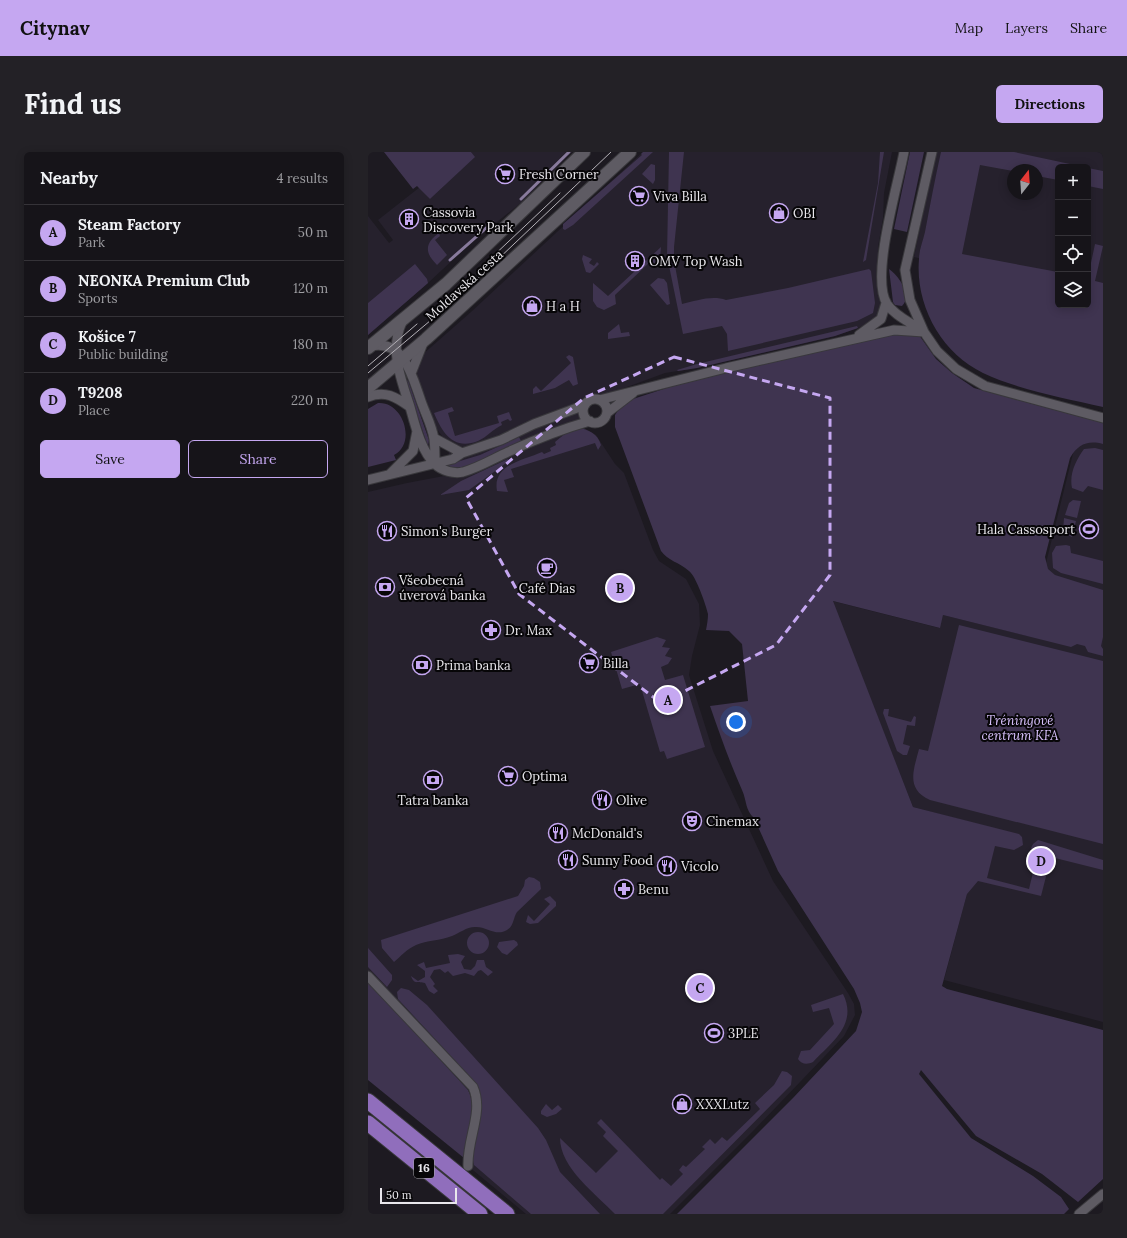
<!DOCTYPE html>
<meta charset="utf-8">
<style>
:root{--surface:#161419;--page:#232126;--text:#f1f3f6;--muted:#9e9ea2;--line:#353338;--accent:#c5a7f1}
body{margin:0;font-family:Lora,serif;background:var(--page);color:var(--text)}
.controls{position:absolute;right:12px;top:12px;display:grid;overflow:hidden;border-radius:6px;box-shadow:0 2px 10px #0003}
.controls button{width:36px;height:36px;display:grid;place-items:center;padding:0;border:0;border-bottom:1px solid var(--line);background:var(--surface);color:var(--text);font:20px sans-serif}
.compass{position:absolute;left:639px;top:12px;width:36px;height:36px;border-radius:50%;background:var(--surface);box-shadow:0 2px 10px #0003;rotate:17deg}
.scale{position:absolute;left:12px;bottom:10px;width:77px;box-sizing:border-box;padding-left:4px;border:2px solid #e9e7ec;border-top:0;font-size:11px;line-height:14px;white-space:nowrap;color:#e9e7ec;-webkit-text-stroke:3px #070608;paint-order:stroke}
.you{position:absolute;left:368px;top:570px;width:14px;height:14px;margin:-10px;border:3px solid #fff;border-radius:50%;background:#1a73e8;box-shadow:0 0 0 6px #1a73e833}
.badge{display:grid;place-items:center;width:26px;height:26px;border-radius:50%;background:var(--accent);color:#111;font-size:13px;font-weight:700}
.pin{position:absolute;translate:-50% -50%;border:2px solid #fff;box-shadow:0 1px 4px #0006}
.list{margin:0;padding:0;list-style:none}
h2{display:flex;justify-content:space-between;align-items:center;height:52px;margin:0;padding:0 16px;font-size:17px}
h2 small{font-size:13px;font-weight:400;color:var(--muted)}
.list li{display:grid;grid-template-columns:26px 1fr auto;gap:12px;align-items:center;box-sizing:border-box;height:56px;padding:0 16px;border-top:1px solid var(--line)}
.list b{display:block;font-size:15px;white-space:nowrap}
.list p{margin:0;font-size:13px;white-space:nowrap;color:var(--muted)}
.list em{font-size:13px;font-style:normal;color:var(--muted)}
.actions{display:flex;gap:8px;padding:12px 16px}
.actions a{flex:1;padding:9px 0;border:1px solid var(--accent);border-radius:6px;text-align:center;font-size:14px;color:var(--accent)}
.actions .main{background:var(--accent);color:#111}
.icon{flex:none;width:22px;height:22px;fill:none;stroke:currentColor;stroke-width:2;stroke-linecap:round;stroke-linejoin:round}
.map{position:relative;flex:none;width:735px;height:1062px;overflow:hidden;border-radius:6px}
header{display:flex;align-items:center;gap:24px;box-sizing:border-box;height:56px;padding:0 20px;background:var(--accent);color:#111}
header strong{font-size:19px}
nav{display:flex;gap:22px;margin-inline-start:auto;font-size:14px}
.intro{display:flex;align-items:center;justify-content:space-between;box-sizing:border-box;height:96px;padding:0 24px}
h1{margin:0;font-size:28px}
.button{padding:10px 18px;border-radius:6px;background:var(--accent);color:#111;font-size:14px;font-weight:700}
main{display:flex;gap:24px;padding:0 24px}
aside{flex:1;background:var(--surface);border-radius:6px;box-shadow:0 2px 10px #0003}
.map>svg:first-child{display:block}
</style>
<header>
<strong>Citynav</strong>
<nav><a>Map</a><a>Layers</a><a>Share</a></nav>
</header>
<div class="intro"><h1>Find us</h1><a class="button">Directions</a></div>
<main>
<aside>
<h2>Nearby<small>4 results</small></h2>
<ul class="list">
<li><span class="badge">A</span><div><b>Steam Factory</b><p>Park</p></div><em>50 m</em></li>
<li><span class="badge">B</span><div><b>NEONKA Premium Club</b><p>Sports</p></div><em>120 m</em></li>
<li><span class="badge">C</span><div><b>Košice 7</b><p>Public building</p></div><em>180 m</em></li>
<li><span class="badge">D</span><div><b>T9208</b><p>Place</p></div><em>220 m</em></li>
</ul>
<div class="actions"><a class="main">Save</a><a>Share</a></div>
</aside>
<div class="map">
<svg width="735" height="1062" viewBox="0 0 735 1062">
<rect width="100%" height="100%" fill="#1d1a21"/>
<!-- built -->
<path fill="#26212d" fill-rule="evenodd" d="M103,0H204L154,50L104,90L60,131L0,183V64L21,91L25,88L10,68L52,35L62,47L106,5Z
M275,0H524L516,41L515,66L510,95L513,161L501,172L467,184L329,216L297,221L240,242L209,250L216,276L228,283L247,312L256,321L285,398L291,409L318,427L331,452L332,473L324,504L321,523L345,599L405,729L480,841L486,852L487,863L476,884L386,978L302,1062H158L100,1014L107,941L0,824V340L39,331L76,324L86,325L78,289L67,275L50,228L48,217L54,203L103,160Z
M568,0H735V151L720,148V15H690V141L546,105ZM645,18H669V42H645Z
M715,261L735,266V870L576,828L617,674L545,655L464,449L571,476L575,463L660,484Z"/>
<!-- green -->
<path fill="#3f3450" d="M16,0H103L107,5L62,47L49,34L45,37Z
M275,0H285L205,73L197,78L195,77V72L274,3L273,2Z
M301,0H316L306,95V108L314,152C328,149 344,143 358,148L420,136L501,117L503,119L507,151L505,161L489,169L360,199L359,182L354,174L315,182L299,104Z
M512,0H516L498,108L495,110L510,31Z
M542,0H556L539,80L526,77Z
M573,0H646L716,15H690V28L669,24V18L645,19L612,13L594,102L690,120V153H720V125L727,92L735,94L727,129L735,131V255C697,246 651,238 615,221C573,201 547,153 551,107C551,98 555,89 557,80C562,53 567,27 573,0Z
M283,12L287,13V28L285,32L274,22Z
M720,16L735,19V37L720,34Z
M71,81L72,84L67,88L79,103L69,113C57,101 56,92 71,81Z
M293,95L292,108L288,115L282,110L247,143L248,152L236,158L229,155L225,149V131L240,144Z
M215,103L224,107L221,111L226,114L229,110L231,112L222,121L218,120L214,107Z
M47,112L59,127L60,131L0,183V151Z
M521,117C531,124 545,144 534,154L527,153L525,150Z
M290,126L296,127L299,131L302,152L299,153L282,133Z
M251,172L253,181L261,180L262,184L240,187V181Z
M489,174L490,176L467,184L329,216L310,219L309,218L329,212Z
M534,181L551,183L568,207L584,221L606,236L735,271V292C720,288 710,292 702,306L677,405L680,417L687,423L735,438V485L733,494L735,497V504L720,500L717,494L709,492L703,495L575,463L572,476L465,449L545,655L651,682L654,685L655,693L646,698L627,694L619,726L661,737L667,712L677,714L678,706L668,704L663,696L665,692L670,688L735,708V718L683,705L673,744L610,729L599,742L574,834L579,837L735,878V1027L710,1050L674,1022L608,984L553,918L551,922L603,986L665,1024L693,1045L701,1057L696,1062H309L425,946L488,879L494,860L492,851L486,837L410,719L386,666C377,658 379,649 374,638C362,611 352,583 342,554L380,549L374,492L361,479L338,478C339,473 340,467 340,462C338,453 328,424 321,419C311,410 300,409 293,399L247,275V263L253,254L265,247L317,230Z
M201,203L205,205L210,232L205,234L201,228L187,236L165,242V237L168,234L173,239L203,211L198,205Z
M40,228L61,288L60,295L38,230Z
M10,251C35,249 49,291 26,303L28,308L0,315V257Z
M84,255L86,259L80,261L87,284L131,271L129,264L141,260L144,268L142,269L140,267L133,270L134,273C125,277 119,285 110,289C85,299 74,280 66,261Z
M210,276C220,277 230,282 233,293L230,298L227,291L143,317L146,325L136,328L140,340L129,339C124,312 157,308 174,300L176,302L183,299L182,296L188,293L187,290L199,280Z
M151,285L153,289C132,299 105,319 81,315L79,313L112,303Z
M727,296L735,298V338L720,334L715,340L704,336C701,322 708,308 716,297Z
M140,307L141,309L101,338L72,343L93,329Z
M705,348L713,349L709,366L697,363L701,351Z
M696,366L708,369L704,385L695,381Z
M698,393L702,394L703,401L735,409V432L693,421L685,416L684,401L688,394Z
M591,473L735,509V692L562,648C537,637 546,617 551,597L560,599Z
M289,485L298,488L294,495L302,496L297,504L304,506L300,512L293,515L297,528L315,523L337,595L299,607L296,599L292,600L272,532L254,537L243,500Z
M516,557H521L520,564L543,570L546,564L548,565L547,574L539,573L535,592L542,594L539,603H535L529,599L515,561Z
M161,725L166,726L172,730L173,737L149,760C145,766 146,774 139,778C128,785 118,774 107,775C98,775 92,781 84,784C72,789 59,788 48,793C39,797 33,804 26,810L14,796L13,788L150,744L156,734L157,728Z
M182,744L188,750V754L170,771L162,772L158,770L160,763L166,769L182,752L176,747Z
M99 791a11 11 0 1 1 22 0a11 11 0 1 1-22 0Z
M146,788L149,790L150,793L139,803L134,801L129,795L131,790Z
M0,796L24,823V828L19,835L0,815Z
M90,802L97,804L93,810L96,817L103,818L107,814L109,808H116L118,815L125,820L120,824L113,818L110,819L106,824L97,821L85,824L80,819L77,821L72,817L66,818L62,825L67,832L65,834L70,839L66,842L61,839L57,831C50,829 46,833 43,824L50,829L57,825V819L49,813L56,810L58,816L82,811L80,803Z
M0,829L100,938C111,959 97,983 96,1006L0,928Z
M33,836L41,838L59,853L170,976L178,988L192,1020L232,1062H163L106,1013C98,984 126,958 105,928L30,847L29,840Z
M475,842C490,872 464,890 445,910C439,913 433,912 430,907L433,899L442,898L466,872L461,856L445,860L443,853Z
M414,919L419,920L424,924L423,933L295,1062H247C228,1042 192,1016 192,986L228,1021L250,999L235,984L238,980L229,971L233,967L292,1028L294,1026L303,1034L315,1022L311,1018L315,1013L318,1015L337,997L334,995L342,987L347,992L354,985L359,989L392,957L387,951L406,933Z
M178,952L184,958L190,953L194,957L188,962L179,965L173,962V959Z"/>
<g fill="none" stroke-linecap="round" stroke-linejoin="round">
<!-- stream -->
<path stroke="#887a9c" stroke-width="3" d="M153,47L201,0
M82,108L125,70"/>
<!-- minor casing -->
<g stroke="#39383c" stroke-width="11">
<path id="minor" d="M536,0C530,33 502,125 519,152C527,164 542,170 553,178
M564,0L537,118L542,148L556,180L569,199L588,217L617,234L735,266
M34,170C21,198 33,227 42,255C47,273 53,299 67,312C74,319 86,322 95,320C110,316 125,307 140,300C166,288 194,277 222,269
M491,183L513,167L518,151
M3,194C35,187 44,223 52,246C56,259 64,273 66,287C67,295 67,303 67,311
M44,219L55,191
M0,245C17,238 28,245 42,255
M215 259a12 12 0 1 1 24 0a12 12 0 1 1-24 0Z
M231,248L358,216L526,178L556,180
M239,261L265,241
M66,286L94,301
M22,322L45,299L49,279
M0,328L85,307L94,301L133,288L166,272L217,253
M0,824L105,935C116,960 99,986 100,1014
M711,1062L735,1042"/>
</g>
<!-- tertiary casing -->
<g stroke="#39383c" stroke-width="14">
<path id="tertiary" d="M0,196L78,132L216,0
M0,236L58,187L262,0"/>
</g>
<!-- trunk casing -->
<g stroke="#39383c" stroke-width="17">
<path id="trunk" d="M0,949L139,1062
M0,971L112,1062"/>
</g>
<!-- minor -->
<use href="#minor" stroke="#5e5b63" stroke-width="9"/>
<!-- tertiary -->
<use href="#tertiary" stroke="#5e5b63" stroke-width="12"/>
<!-- trunk -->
<use href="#trunk" stroke="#906ebc" stroke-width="15"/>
<!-- tram -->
<path stroke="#b4b1b7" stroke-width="1" d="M122,107L192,41
M0,214L49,172
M0,221L88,147L243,0"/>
</g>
<!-- marked area -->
<path fill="none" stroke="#c5a7f1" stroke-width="3" stroke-dasharray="8 5" stroke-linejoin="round" d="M306,205L462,246V423L408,493L293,551L151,442L98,346L216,246Z"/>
<!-- icons -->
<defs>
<g id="supermarket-ring" transform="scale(1)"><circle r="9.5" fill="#070608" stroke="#c5a7f1" stroke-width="1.5"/><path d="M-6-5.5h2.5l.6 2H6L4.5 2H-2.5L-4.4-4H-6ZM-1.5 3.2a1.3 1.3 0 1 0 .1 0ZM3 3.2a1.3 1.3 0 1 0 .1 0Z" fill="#c5a7f1"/></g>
<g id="shop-ring" transform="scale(1)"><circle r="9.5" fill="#070608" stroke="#c5a7f1" stroke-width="1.5"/><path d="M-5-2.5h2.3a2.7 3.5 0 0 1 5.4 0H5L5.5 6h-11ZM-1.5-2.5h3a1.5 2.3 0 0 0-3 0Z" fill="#c5a7f1"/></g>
<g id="building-ring" transform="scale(1)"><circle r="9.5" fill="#070608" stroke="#c5a7f1" stroke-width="1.5"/><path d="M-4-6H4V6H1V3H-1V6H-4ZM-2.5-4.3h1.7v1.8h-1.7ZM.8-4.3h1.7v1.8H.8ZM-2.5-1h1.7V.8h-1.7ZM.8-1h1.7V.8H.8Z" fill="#c5a7f1"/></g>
<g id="stadium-ring" transform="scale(1)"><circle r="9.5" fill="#070608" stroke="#c5a7f1" stroke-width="1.5"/><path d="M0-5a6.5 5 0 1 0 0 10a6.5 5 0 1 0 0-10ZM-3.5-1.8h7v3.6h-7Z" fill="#c5a7f1"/></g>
<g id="restaurant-ring" transform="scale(1)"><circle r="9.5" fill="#070608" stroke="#c5a7f1" stroke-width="1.5"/><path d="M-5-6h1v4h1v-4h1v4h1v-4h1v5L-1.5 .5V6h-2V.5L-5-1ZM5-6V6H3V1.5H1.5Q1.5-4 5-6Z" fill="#c5a7f1"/></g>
<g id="cafe-ring" transform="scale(1)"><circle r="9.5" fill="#070608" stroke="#c5a7f1" stroke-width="1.5"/><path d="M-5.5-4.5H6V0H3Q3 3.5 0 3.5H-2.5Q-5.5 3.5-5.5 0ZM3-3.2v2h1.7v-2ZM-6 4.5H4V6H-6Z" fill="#c5a7f1"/></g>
<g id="bank-ring" transform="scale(1)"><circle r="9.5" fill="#070608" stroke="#c5a7f1" stroke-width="1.5"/><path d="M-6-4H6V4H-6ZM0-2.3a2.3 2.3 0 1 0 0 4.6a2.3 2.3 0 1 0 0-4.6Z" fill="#c5a7f1"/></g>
<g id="pharmacy-ring" transform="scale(1)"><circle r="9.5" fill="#070608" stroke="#c5a7f1" stroke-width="1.5"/><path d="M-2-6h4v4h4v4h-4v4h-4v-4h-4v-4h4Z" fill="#c5a7f1"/></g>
<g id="theatre-ring" transform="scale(1)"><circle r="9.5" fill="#070608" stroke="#c5a7f1" stroke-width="1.5"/><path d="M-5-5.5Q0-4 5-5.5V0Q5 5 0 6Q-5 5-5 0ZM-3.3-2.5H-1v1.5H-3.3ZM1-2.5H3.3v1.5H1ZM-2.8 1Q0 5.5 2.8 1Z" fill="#c5a7f1"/></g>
</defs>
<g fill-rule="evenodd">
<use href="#supermarket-ring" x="137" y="22"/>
<use href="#supermarket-ring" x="271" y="44"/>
<use href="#shop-ring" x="411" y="61"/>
<use href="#building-ring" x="41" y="67"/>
<use href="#building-ring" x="267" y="109"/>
<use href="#shop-ring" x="164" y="154"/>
<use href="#stadium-ring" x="721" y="377"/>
<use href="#restaurant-ring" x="19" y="379"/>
<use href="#cafe-ring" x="179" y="416"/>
<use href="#bank-ring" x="17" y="435"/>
<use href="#pharmacy-ring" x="123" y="478"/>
<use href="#supermarket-ring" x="221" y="511"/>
<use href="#bank-ring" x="54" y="513"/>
<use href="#supermarket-ring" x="140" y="624"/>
<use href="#bank-ring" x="65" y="628"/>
<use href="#restaurant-ring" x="234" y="648"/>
<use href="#theatre-ring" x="324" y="669"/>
<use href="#restaurant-ring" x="190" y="681"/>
<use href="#restaurant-ring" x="200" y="708"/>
<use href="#restaurant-ring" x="299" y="714"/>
<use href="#pharmacy-ring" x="256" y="737"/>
<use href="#stadium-ring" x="346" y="881"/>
<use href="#shop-ring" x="314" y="952"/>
</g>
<g text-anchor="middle" stroke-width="4" stroke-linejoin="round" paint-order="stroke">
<!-- shield labels -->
<rect fill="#070608" stroke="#a5a4a8" stroke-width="1" x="46" y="1006" width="20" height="20" rx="3"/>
<g font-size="12" font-weight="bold" fill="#e9e7ec">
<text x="56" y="1020">16</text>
</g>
<!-- poi labels -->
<g font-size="13" fill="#e9e7ec" stroke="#070608" text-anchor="start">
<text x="151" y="27">Fresh Corner</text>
<text x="285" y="49">Viva Billa</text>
<text x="55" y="65">Cassovia<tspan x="55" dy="15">Discovery Park</tspan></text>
<text x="425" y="66">OBI</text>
<text x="281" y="114">OMV Top Wash</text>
<text x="178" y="159">H a H</text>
<text x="707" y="382" text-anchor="end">Hala Cassosport</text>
<text x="33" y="384">Simon's Burger</text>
<text x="31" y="433">Všeobecná<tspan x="31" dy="15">úverová banka</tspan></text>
<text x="179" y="441" text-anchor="middle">Café Dias</text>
<text x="137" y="483">Dr. Max</text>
<text x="235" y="516">Billa</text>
<text x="68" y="518">Prima banka</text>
<text x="154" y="629">Optima</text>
<text x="65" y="653" text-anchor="middle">Tatra banka</text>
<text x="248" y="653">Olive</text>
<text x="338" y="674">Cinemax</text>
<text x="204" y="686">McDonald's</text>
<text x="214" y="713">Sunny Food</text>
<text x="313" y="719">Vicolo</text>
<text x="270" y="742">Benu</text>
<text x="360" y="886">3PLE</text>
<text x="328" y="957">XXXLutz</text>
</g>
<!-- street labels -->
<g font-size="13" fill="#e9e7ec" stroke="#070608">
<text transform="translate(96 133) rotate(-42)" y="5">Moldavská cesta</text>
</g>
<!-- park labels -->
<g font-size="13" font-style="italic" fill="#d9c2fe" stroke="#070608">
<text x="652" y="573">Tréningové<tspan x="652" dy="15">centrum KFA</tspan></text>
</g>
</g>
</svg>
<div class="controls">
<button>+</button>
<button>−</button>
<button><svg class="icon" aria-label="locate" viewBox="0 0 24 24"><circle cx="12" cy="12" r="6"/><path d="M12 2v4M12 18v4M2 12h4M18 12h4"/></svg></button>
<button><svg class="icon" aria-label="layers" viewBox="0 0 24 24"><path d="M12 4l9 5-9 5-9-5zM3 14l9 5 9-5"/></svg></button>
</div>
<svg class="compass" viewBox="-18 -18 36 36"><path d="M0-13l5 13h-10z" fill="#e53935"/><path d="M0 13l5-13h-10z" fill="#9e9ea2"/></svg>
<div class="scale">50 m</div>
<div class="you"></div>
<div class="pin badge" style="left:300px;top:548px">A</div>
<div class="pin badge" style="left:252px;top:436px">B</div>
<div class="pin badge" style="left:332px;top:836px">C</div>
<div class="pin badge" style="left:673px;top:709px">D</div>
</div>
</main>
